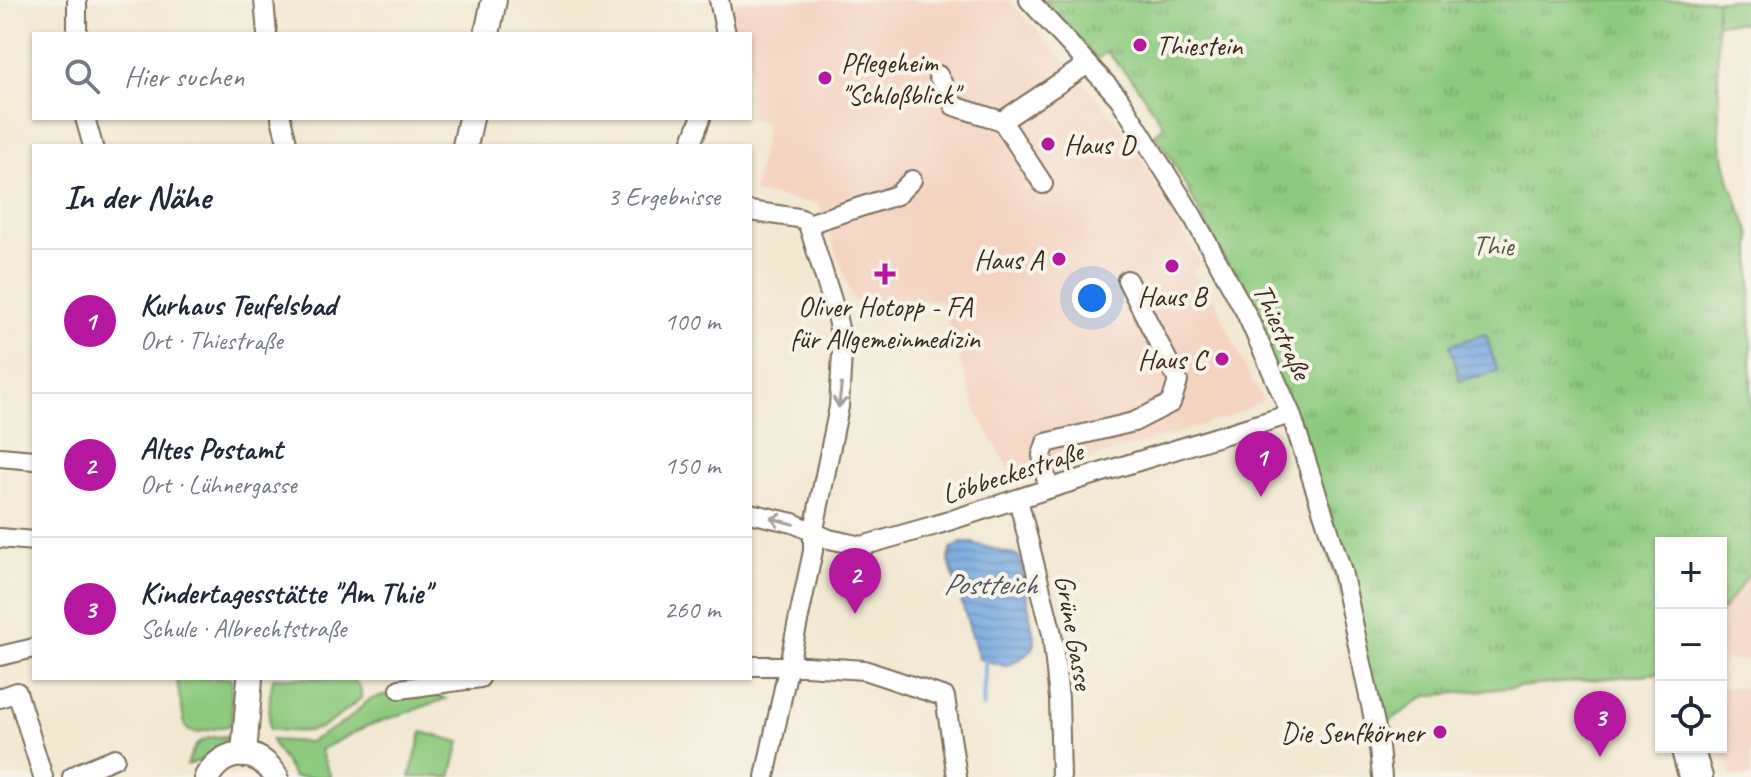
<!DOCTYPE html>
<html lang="de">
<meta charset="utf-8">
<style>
:root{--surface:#fff;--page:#f6f6f7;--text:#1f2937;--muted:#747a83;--line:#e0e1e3;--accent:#b5179e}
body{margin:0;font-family:Caveat,sans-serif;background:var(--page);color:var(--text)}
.controls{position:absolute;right:24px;bottom:24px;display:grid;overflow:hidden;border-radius:0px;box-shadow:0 2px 6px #0004}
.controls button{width:72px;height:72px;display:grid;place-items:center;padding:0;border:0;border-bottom:2px solid var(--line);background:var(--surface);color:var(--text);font:40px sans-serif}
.you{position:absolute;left:1092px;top:298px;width:28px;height:28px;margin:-20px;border:6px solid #fff;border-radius:50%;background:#1a73e8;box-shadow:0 0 0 12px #1a73e833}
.badge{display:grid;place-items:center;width:52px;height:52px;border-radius:50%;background:var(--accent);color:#fff;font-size:26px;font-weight:700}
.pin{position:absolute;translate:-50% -66px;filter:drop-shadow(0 2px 4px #0008)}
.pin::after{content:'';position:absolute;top:42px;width:28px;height:24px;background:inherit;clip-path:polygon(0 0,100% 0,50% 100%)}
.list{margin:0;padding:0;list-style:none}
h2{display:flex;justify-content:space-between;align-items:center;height:104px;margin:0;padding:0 32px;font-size:34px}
h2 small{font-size:26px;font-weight:400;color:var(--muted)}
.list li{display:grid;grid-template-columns:52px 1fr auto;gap:24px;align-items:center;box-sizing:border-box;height:144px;padding:0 32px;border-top:2px solid var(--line)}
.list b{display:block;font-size:30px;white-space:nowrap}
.list p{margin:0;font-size:26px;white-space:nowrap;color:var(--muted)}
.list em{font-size:26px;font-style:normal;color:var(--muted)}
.icon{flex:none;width:44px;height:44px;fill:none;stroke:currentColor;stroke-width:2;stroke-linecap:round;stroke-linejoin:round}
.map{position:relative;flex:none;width:1751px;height:777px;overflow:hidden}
.search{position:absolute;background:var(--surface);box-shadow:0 2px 6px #0004;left:32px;top:32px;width:720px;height:88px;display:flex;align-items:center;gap:20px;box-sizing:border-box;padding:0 28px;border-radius:0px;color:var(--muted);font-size:30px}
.panel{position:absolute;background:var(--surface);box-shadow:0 2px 6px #0004;left:32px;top:144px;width:720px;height:536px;border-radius:0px}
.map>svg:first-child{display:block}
</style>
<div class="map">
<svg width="1751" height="777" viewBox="0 0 1751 777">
<defs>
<pattern id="park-tufts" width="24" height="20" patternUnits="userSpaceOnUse" patternTransform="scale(2)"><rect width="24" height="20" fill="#8dca7f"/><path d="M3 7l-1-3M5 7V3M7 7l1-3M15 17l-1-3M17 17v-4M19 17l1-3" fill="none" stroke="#74a467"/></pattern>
<pattern id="water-rules" width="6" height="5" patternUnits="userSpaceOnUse" patternTransform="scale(2)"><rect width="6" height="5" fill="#73a7e0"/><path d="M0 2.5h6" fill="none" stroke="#6088b5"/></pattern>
</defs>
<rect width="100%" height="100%" fill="#f7f3e8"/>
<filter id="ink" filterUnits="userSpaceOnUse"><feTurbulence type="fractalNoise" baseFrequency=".0125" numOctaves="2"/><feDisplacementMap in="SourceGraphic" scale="16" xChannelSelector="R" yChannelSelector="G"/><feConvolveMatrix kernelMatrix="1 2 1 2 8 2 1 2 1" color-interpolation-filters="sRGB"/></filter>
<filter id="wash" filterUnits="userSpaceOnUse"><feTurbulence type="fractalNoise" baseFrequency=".006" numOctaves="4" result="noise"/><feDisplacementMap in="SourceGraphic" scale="32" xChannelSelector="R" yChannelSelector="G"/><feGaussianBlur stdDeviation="1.8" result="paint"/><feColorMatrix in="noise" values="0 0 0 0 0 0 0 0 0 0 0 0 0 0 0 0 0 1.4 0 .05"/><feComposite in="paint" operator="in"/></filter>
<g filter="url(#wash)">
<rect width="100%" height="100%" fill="#f2e9d3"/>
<!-- built -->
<path fill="#f4d3c1" d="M754,0H1009L1081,79L1127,134L1201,264L1192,269L1209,298L1213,296L1253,385L1255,384L1263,400L1227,418L1016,481L977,413L940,300L854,302L819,204L753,193L767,123L749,118L750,34H731L726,3Z
M1751,572V661L1721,660V612Z
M1721,688H1751V777H1731L1721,742Z"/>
<!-- grass -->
<path fill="#8dca7f" stroke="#647a4e" stroke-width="2" d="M1716,0H1751V23H1716Z
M176,678H231L232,725L195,733L189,731L185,726Z
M273,678H350C358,684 362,687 361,698C324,729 319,736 269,729L270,696Z
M430,693L446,699L367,726L320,750L331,777H293C288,762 277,755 271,740L309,742L346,721L369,700L384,695Z
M422,732L460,742L451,777H410Z
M229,736C218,753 207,759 187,765C196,737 202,738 229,736Z"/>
<!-- park -->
<path fill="url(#park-tufts)" stroke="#647a4e" stroke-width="2" d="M1044,0H1716L1720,139L1730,182L1751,236V572L1721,612V543H1661V673L1427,696L1382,726L1254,315L1171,158L1155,134L1164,126L1134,82L1107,52L1097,59Z"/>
<!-- water -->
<path fill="url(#water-rules)" stroke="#57687f" stroke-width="2" d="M1486,334L1497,371L1460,381L1450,345Z
M961,543H972L1018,556L1020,558L1035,643C1033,654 1017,660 1008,666H1005L979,659L948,558L951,550Z"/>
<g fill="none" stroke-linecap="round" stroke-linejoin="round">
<!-- stream -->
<path stroke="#73a7e0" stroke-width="5" d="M983,707L986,662"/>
</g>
</g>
<g filter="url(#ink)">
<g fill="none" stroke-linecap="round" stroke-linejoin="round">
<!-- minor casing -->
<g stroke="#7b6d5d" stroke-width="22">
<path id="minor" d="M77,0V34
M264,0L267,34
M719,0L726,34
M1029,0L1119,98L1191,213L1246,313L1291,414L1342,571L1378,738L1382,777
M938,75L954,106L1002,121L1088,64
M85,118L93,146
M281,118L288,146
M1002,121L1043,184
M690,146L701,118
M750,211L798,218L804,220L808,224L835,310L840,333L842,353L839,407L813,534V551L765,777
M808,224L897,195L912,180
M0,457L34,460
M1048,489L1042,455L1046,443L1134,422L1171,403L1178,381L1127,280
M1018,499L1052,634L1059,699L1061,777
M750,513L793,523L829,539L862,546L936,525L1048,489L1291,414
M0,538L34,541
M0,656L34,648
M750,666H806L864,670L945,697L957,777
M400,689L480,678
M0,698L17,692L43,777
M1680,747L1688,777
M1694,747L1703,777
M72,777L81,772L115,758"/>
</g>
<!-- major casing -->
<g stroke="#7b6d5d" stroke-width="28">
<path id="major" d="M487,34L494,0
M465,146L471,118
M244,755L250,678
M207,777C224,747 259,747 276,777"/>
</g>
<!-- minor -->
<use href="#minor" stroke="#fff" stroke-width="18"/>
<!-- major -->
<use href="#major" stroke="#fff" stroke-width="24"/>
</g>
<!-- one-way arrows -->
<defs><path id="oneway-shaft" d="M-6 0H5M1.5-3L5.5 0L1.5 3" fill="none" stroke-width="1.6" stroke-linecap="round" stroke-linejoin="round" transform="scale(2)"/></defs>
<g stroke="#a79f9a">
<use href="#oneway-shaft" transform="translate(840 396) rotate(97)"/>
<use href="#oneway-shaft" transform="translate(782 521) rotate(-165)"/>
</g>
</g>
<!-- markers -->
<g fill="#b5179e" stroke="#f7f3e8" stroke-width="3">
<circle cx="1140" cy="45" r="8"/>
<circle cx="825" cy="78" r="8"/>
<circle cx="1048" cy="144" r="8"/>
<circle cx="1059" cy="259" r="8"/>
<circle cx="1172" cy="266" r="8"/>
<path d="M881 262h8v8h8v8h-8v8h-8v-8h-8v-8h8z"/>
<circle cx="1222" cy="359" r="8"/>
<circle cx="1440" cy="732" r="8"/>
</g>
<g text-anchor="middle" stroke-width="8" stroke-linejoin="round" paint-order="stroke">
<!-- poi labels -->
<g font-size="28" fill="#3b2a1e" stroke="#f7f3e8" text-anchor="start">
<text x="1156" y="55">Thiestein</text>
<text x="841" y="72">Pflegeheim<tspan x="841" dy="32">"Schloßblick"</tspan></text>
<text x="1064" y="154">Haus D</text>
<text x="1043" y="269" text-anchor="end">Haus A</text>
<text x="1172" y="306" text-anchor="middle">Haus B</text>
<text x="885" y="316" text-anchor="middle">Oliver Hotopp - FA<tspan x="885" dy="32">für Allgemeinmedizin</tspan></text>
<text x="1206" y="369" text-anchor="end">Haus C</text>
<text x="1424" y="742" text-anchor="end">Die Senfkörner</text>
</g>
<!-- park labels -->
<g font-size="28" fill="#545a3b" stroke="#f7f3e8">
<text x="1493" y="255">Thie</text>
</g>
<!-- street labels -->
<g font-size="28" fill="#3b2a1e" stroke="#f7f3e8">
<text transform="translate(1283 331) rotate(65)" y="10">Thiestraße</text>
<text transform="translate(1012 472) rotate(-18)" y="10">Löbbeckestraße</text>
<text transform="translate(1075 632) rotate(80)" y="10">Grüne Gasse</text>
</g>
<!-- water labels -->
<g font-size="30" font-style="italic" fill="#4f5662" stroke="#f7f3e8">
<text x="990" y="594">Postteich</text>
</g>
</g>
</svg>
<div class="controls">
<button>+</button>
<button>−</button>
<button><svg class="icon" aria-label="locate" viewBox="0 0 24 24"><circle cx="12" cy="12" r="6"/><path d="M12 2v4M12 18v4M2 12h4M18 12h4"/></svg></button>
</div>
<div class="you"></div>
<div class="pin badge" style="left:1261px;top:497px">1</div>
<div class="pin badge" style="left:855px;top:614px">2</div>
<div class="pin badge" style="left:1600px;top:757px">3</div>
<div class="search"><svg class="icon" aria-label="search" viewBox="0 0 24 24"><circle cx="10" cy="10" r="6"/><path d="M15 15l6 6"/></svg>Hier suchen</div>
<section class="panel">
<h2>In der Nähe<small>3 Ergebnisse</small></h2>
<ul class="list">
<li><span class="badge">1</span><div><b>Kurhaus Teufelsbad</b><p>Ort · Thiestraße</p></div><em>100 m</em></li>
<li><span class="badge">2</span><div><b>Altes Postamt</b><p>Ort · Lühnergasse</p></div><em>150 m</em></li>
<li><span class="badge">3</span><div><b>Kindertagesstätte &quot;Am Thie&quot;</b><p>Schule · Albrechtstraße</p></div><em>260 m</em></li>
</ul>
</section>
</div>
